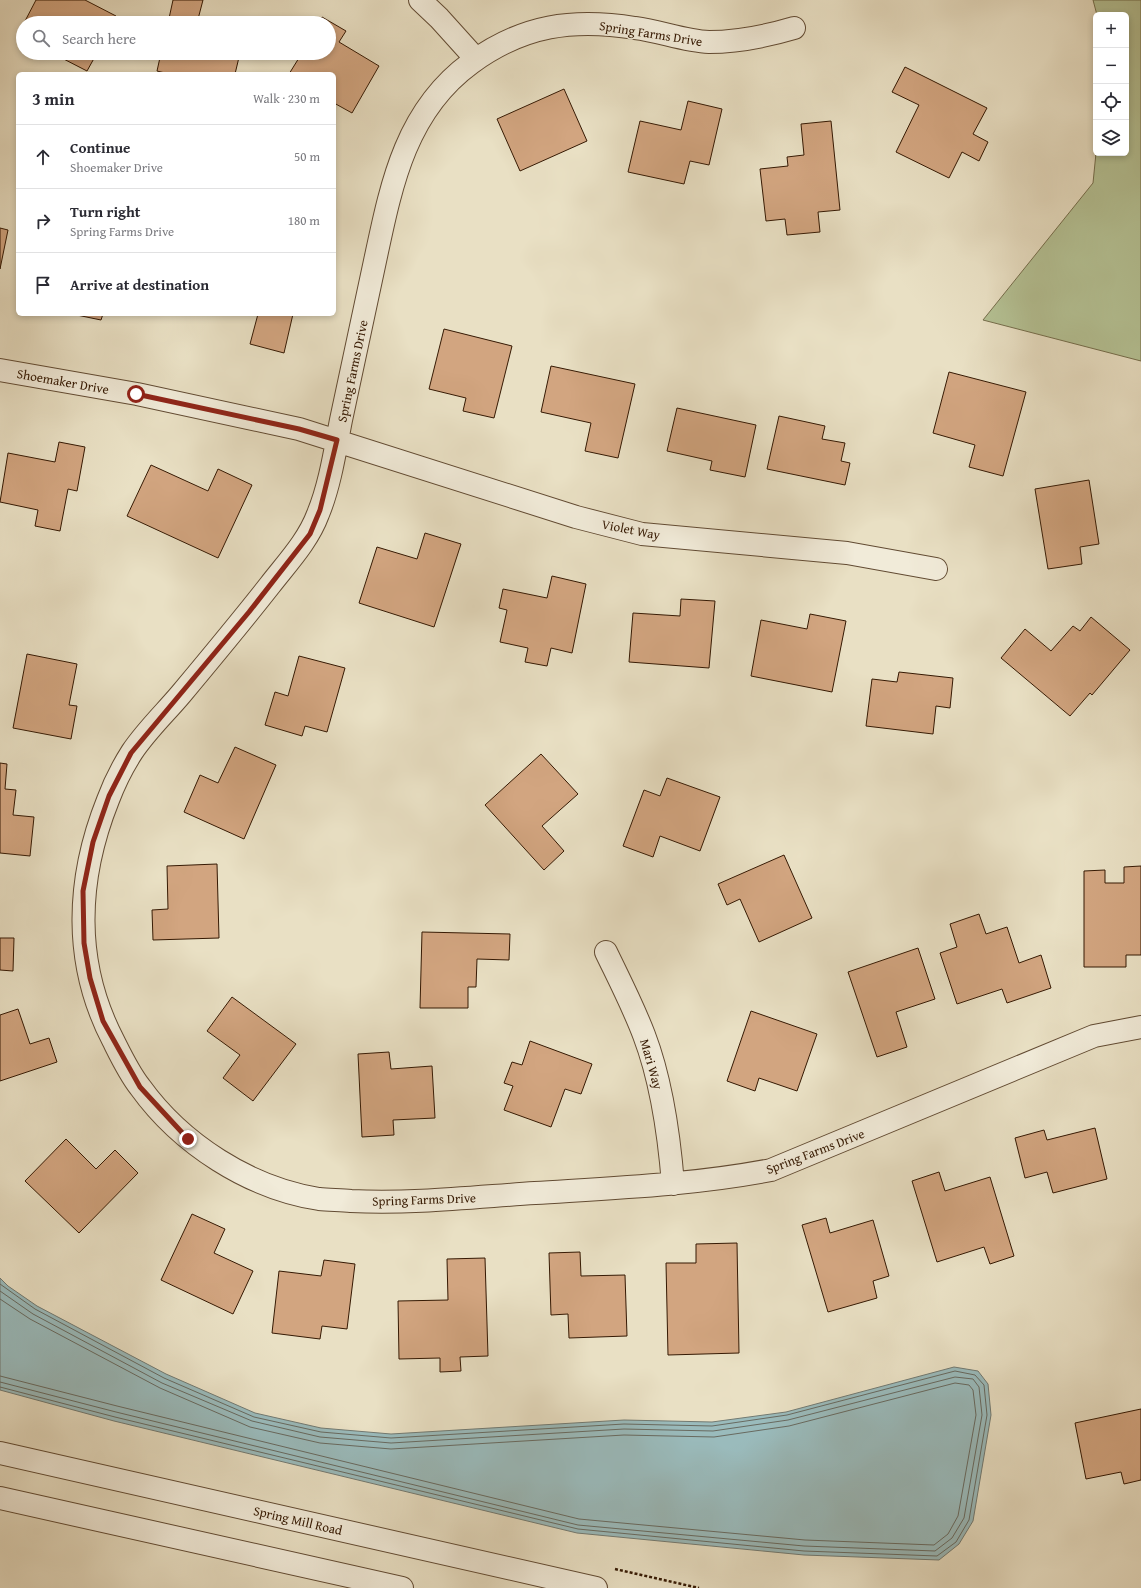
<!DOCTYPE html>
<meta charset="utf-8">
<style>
:root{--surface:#fff;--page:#f7f7f7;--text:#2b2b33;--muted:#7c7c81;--line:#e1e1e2}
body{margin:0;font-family:"Gentium Book Plus",serif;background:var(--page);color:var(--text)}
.controls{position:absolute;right:12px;top:12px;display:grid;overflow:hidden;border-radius:6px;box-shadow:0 2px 6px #0003}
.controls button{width:36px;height:36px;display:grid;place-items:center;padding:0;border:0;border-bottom:1px solid var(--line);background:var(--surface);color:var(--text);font:20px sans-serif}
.stop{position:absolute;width:12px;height:12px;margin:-9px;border:3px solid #8f2418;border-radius:50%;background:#fff}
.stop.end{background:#8f2418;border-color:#fff;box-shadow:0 1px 4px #0008}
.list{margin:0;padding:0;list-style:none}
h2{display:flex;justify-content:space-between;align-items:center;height:52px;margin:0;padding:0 16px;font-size:17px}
h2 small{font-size:13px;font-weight:400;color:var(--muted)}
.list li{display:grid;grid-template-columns:26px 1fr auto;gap:12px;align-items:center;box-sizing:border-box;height:64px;padding:0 16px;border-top:1px solid var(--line)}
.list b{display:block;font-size:15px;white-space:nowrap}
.list p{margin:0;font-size:13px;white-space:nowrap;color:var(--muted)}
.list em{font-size:13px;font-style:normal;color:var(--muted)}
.icon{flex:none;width:22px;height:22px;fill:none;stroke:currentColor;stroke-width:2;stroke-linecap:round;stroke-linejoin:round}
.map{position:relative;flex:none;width:1141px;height:1588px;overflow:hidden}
.search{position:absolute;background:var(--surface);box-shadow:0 2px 6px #0003;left:16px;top:16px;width:320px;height:44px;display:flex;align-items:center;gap:10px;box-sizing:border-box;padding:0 14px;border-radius:22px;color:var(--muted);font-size:15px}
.panel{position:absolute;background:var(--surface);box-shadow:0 2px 6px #0003;left:16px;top:72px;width:320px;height:244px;border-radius:6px}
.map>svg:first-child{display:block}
</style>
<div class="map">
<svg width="1141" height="1588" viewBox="0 0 1141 1588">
<rect width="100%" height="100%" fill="#e9e0c4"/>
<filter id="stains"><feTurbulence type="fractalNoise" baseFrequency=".005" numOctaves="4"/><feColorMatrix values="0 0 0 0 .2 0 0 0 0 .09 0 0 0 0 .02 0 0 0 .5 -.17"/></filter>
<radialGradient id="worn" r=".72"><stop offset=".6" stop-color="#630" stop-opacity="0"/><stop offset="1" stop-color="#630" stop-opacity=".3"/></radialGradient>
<!-- green -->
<path fill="#b5c295" stroke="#756e4c" d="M1093,0H1141V361L983,320L1093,183L1096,153H1126V15H1097Z"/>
<!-- water -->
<path fill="#9abbbc" stroke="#727a72" d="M0,1278L8,1286L37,1306L166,1374L255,1413L321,1428L391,1434L624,1420L712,1422L786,1412L954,1367L978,1371L988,1384L991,1415L973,1521L959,1544L939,1560L804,1555L577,1533L114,1421L0,1390Z"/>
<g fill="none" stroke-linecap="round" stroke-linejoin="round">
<!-- shore -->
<path stroke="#686a60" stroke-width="1" d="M0,1284L35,1309L164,1378L254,1417L321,1432L391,1438L624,1424L712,1426L787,1415L955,1371L975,1375L984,1385L987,1415L969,1520L956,1542L937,1556L804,1551L578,1529L115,1417L0,1387
M0,1291L33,1314L162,1383L252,1421L320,1437L391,1443L624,1429L713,1431L788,1420L955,1377L973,1379L979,1387L982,1415L964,1518L952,1538L935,1551L804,1546L578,1525L116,1412L0,1382
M0,1299L30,1319L160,1388L250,1427L320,1443L391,1449L624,1435L714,1437L789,1426L955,1383L969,1385L973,1390L976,1415L958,1516L948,1534L934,1545L805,1540L579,1519L117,1406L0,1376"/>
</g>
<!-- building -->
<path fill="#d2a580" stroke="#351903" d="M36,0H85L116,16L113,23H24Z
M173,0H203L197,23H168Z
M322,17L346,31L339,42L379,66L352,113L334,103V74H289L302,53H329V23H319Z
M52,53H97L87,71Z
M161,53H240L235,74H169L157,71Z
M905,67L987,108L973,134L988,142L979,161L962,152L949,178L896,152L919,105L892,92Z
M564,89L587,141L520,171L497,119Z
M688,101L722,109L709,165L690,161L684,184L628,172L640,121L681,130Z
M831,121L840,210L818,212L820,232L787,235L785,219L766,221L760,169L788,166L787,157L804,155L801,124Z
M0,228L8,230L0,269Z
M72,314H103L101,320Z
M258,314H293L284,353L250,344Z
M444,329L512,346L494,418L463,411L466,398L429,389Z
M551,366L635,384L618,458L585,451L591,423L541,412Z
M949,372L1026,392L1003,476L969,467L975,445L933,433Z
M677,408L756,425L745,477L710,470L712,461L667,451Z
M779,416L825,426L822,439L845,443L841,461L850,463L845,485L767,469Z
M59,442L85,447L77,491L68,489L60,531L35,526L38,510L0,502L8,453L55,462Z
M151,465L208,491L218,469L252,485L218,558L127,516Z
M1089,480L1099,544L1080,547L1082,564L1048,569L1035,489Z
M425,533L461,544L434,627L359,603L377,547L417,559Z
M552,576L586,584L572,653L551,648L547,666L525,662L528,648L500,642L507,610L499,608L503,589L547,598Z
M681,599L715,601L709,668L629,662L633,613L680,616Z
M810,614L846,621L832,692L751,676L761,620L807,629Z
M1091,617L1130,650L1092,695L1090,693L1070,716L1001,658L1025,629L1051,651L1073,626L1080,631Z
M27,654L77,664L69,705L77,706L71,739L13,728Z
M299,656L345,668L327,732L305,726L302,736L265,725L275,692L288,696Z
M899,672L953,678L950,708L936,706L933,734L866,726L872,679L897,682Z
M235,747L276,765L244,839L184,812L200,775L218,783Z
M541,754L578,794L542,826L564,851L544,870L485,805Z
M0,763L7,764L5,789L16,790L13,815L34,817L30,856L0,853Z
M667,778L720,797L700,851L660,836L653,857L623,846L644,790L660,796Z
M784,855L812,918L759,942L740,899L727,905L718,884Z
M217,864L219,938L153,940L152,910L168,909L167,866Z
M1141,866V955H1126V967H1084V871L1105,870V883H1124V867Z
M979,914L986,934L1007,927L1019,963L1041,955L1051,988L1007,1003L1002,989L957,1004L940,953L957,947L950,924Z
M422,932L510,934L509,960L477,959L476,987H468V1008H420Z
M0,938H14L13,971L0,970Z
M918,948L935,999L896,1012L907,1047L877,1057L848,972Z
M232,997L296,1044L253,1101L223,1078L240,1055L207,1031Z
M18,1009L30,1044L49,1038L57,1062L0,1081V1015Z
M751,1011L817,1034L797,1091L759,1078L755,1091L727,1081Z
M530,1041L592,1064L581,1094L565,1089L551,1127L504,1110L513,1086L504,1083L512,1062L522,1065Z
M389,1052L391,1069L432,1066L435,1118L393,1120L394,1135L362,1137L358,1054Z
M1095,1128L1107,1179L1053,1193L1047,1172L1025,1178L1015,1138L1044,1130L1047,1140Z
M66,1139L96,1169L115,1150L138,1173L79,1233L25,1181Z
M939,1172L945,1191L990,1177L1014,1256L990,1264L984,1247L937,1262L912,1181Z
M192,1214L225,1229L214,1253L253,1271L233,1314L161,1280Z
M826,1218L830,1233L873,1220L889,1276L873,1281L877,1298L828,1312L802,1225Z
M737,1243L739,1353L668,1355L666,1263H696V1244Z
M580,1252L581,1276L625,1275L627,1336L569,1338L568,1314L551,1315L549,1253Z
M485,1258L488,1356L460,1357L461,1371L440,1372V1358L399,1359L398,1301L448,1300L447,1259Z
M324,1260L355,1264L347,1329L322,1326L320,1339L272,1333L279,1271L321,1276Z
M1141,1409V1480L1124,1484L1121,1472L1086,1479L1075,1423Z"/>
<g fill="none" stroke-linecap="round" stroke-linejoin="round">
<!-- minor casing -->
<g stroke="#624b33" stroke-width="24">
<path id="minor" d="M420,0L439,18L476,59
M794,28C767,36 738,42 709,42C684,41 660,31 635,28C573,18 523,25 471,63C405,111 391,186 375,261C364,314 352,367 341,420C335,451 330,485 318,514C308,541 287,563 270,585C241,622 211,658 181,694C165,713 146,731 132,752C123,766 114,784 108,800C76,880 73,963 113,1040C121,1056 129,1073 140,1087C181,1144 249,1188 319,1199C329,1200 341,1200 351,1201C412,1204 474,1197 535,1193C614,1188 693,1185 771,1170L1094,1036L1141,1027
M0,370L137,394L299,429L576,517L642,534L847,553L936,569
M606,952C619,979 633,1006 644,1035C662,1082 669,1134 673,1184"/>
</g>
<!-- tertiary casing -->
<g stroke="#624b33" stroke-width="24">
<path id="tertiary" d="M0,1453L596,1588
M0,1498L402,1588"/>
</g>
<!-- path -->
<path stroke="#351903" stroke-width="2.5" stroke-dasharray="3 2" stroke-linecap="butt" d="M615,1569L699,1588"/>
<!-- minor -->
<use href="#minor" stroke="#f1ebd9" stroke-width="22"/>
<!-- tertiary -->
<use href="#tertiary" stroke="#f1ebd9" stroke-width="22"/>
</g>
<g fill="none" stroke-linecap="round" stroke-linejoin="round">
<!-- route -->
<path stroke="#8f2418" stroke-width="5" d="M136,394L299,429L337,440L320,510L310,534L249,612L131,753L109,796L93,842L83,891L84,943L90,978L103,1021L140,1087L188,1139"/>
</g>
<g text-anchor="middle" stroke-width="3" stroke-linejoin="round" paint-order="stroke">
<!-- street labels -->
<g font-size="13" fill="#351903" stroke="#f1ebd9">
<text transform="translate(651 33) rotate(9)" y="5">Spring Farms Drive</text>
<text transform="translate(352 371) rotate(-78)" y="5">Spring Farms Drive</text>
<text transform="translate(63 381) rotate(10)" y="5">Shoemaker Drive</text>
<text transform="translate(631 529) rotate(11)" y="5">Violet Way</text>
<text transform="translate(652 1064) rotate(74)" y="5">Mari Way</text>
<text transform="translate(815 1151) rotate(-21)" y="5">Spring Farms Drive</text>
<text transform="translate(424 1199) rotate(-2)" y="5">Spring Farms Drive</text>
<text transform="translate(298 1520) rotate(13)" y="5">Spring Mill Road</text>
</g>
</g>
<rect width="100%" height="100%" filter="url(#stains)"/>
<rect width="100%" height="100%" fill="url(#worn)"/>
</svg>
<div class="controls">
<button>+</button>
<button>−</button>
<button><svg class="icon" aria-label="locate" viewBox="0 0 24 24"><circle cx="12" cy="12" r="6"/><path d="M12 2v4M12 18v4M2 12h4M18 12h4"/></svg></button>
<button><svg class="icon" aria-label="layers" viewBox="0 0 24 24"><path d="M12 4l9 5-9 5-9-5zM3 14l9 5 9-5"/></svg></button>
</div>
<div class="stop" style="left:136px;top:394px"></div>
<div class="stop end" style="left:188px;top:1139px"></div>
<div class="search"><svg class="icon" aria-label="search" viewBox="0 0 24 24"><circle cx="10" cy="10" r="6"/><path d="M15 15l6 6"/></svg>Search here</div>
<section class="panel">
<h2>3 min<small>Walk · 230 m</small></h2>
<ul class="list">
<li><svg class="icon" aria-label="ahead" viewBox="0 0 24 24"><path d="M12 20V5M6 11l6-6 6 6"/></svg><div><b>Continue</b><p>Shoemaker Drive</p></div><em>50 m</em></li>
<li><svg class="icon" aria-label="right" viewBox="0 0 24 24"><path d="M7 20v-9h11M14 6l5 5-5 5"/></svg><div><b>Turn right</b><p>Spring Farms Drive</p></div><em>180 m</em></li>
<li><svg class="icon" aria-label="arrive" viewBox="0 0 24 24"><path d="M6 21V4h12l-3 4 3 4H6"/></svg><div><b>Arrive at destination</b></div></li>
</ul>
</section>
</div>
